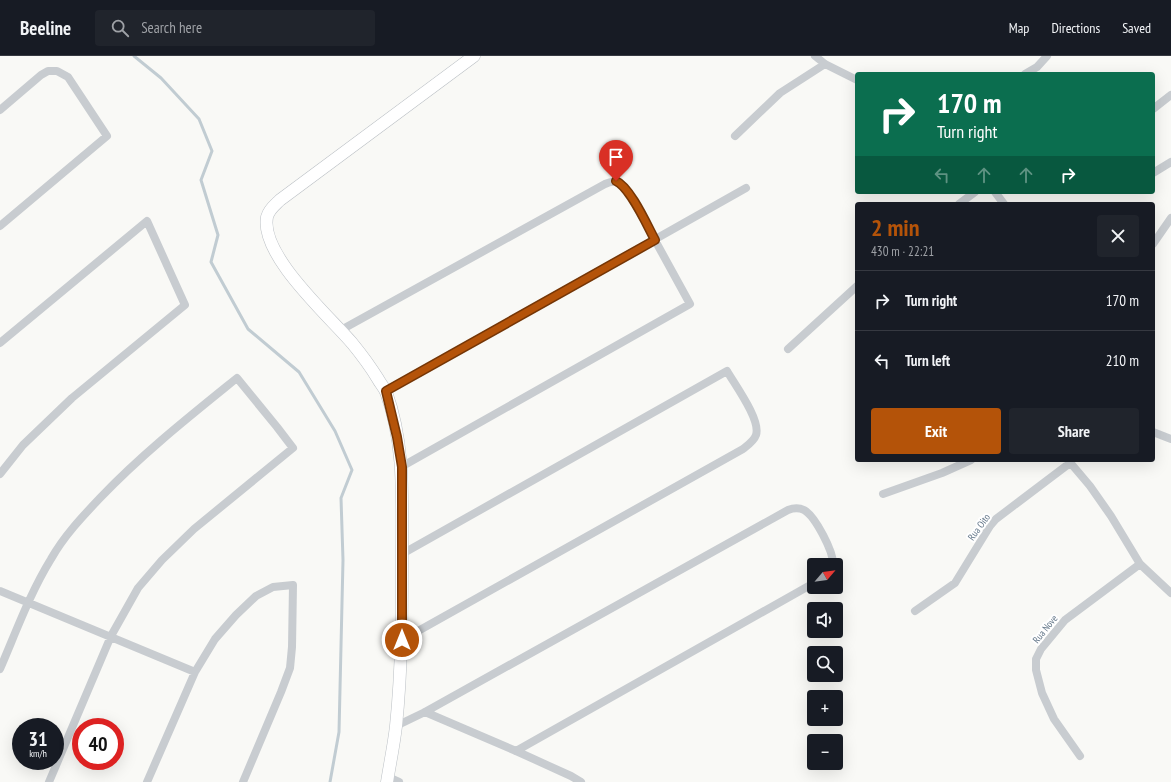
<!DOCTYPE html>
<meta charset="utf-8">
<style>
:root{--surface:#171b24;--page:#20242c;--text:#f1f3f6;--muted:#9ea1a6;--line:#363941;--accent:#b45309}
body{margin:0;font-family:"PT Sans Narrow",sans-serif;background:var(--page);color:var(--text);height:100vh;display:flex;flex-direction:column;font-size:15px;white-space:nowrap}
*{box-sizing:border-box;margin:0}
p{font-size:13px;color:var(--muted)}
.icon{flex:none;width:22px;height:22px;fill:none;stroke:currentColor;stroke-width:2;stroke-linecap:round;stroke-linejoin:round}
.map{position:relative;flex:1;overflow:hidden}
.drawer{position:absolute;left:855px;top:146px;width:300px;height:260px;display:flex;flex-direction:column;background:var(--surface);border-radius:4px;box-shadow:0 4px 16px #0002}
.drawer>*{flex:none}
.top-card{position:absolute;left:855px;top:16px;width:300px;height:122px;border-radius:4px;box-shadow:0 4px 16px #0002;background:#0b6e4f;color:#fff;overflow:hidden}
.needle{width:26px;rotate:61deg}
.fabs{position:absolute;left:807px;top:502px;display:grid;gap:8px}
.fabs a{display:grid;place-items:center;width:36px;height:36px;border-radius:4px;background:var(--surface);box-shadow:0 4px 16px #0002;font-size:20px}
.speed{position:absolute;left:12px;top:662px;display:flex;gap:8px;font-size:20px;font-weight:700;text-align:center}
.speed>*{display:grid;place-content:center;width:52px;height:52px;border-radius:50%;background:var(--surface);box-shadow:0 4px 16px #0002;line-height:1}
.speed small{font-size:10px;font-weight:400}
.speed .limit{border:6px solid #d22;background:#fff;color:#111}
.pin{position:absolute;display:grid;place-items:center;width:34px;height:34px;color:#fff;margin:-41px -17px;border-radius:50% 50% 50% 0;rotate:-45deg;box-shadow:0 0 4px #0007}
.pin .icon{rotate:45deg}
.me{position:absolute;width:44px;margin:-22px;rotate:0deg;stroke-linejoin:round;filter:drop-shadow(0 0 3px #0008)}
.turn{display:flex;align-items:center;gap:14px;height:84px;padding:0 16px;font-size:18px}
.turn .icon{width:52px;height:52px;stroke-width:2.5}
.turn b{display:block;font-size:28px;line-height:34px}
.lanes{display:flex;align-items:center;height:38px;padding:0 16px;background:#0003;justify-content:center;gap:20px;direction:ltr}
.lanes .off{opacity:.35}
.round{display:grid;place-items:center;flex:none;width:42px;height:42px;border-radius:4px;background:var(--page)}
.summary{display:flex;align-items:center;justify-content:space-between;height:68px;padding:0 16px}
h1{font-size:24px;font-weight:700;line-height:30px;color:var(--accent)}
.cta{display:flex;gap:8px;margin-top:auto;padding:8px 16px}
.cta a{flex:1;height:46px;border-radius:4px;background:var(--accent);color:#fff;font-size:16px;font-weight:700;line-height:46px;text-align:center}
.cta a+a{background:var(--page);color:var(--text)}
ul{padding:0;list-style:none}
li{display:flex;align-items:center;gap:12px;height:60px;padding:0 16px;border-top:1px solid var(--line)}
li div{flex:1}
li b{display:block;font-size:15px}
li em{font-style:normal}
header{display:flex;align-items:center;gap:24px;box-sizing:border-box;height:56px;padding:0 20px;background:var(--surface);border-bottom:1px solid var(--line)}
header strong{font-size:19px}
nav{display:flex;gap:22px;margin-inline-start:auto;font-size:14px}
.search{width:280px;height:36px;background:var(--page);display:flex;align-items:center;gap:10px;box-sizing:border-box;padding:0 14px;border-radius:4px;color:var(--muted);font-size:15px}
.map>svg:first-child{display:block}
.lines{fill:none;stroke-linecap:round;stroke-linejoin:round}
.stream{stroke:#c1ccd2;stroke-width:3}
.secondary-casing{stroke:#babfc4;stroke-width:13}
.street{stroke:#c8ccd0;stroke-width:8}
.secondary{stroke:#fff;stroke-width:12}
.route-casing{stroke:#753606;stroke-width:10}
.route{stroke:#b45309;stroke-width:7}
.labels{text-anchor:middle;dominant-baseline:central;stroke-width:4;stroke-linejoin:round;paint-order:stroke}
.street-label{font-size:10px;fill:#65788a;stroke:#fff}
</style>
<header>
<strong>Beeline</strong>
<div class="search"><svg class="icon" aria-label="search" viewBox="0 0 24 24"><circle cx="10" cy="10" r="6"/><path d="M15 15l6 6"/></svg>Search here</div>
<nav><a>Map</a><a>Directions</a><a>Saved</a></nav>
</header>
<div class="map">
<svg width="1171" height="726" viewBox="0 0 1171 726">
<rect width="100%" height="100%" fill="#f9f9f6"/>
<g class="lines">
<path class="stream" d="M134,0l27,22 38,41 13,32 -11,29 17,55 -7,27 37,67 51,43 36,59 17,39 -11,28 2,62 -4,172 -9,50"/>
<g class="secondary-casing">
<path id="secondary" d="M387,726c3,-19 7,-38 9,-56 6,-58 6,-116 6,-174 0,-53 3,-109 -16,-160 -2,-5 -6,-9 -8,-13 -8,-13 -17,-25 -26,-36 -24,-28 -92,-88 -85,-126 2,-8 8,-12 13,-17l194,-144"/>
</g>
<path class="street" d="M815,0l10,8 32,16
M1025,18l12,-7 10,-11
M1153,53l18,-14
M0,54l41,-35 7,-4h9l11,6 39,59 -107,90
M735,80l45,-43 45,-29
M1153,117l18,-11
M995,136l9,12
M959,148l16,-12
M1153,188l18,-26
M341,274l264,-146c11,-5 15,-1 23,7l62,113 -289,163
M0,287l147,-122 38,84 -113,93 -49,47 -23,29
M788,293l69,-63
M386,335l360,-203
M1153,376l18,7
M1068,404l22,26 21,30 29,48 31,29
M883,438l59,-21 29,-13
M0,535l195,81
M915,555l40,-28 35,-57 6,-7 74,-56
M402,584l341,-191c5,-4 11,-8 13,-14 5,-15 -21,-50 -29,-64l-325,183
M0,613c16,-37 30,-76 51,-110 13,-23 31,-42 49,-61 42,-44 90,-82 137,-120l40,49 16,21 -99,81 -32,31 -24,28 -27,48 -62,146
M425,656l91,39 55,25 10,6
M396,670l29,-14 363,-202c5,-2 10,-3 16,0 11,6 30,42 29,55
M516,695l298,-168
M1080,700l-26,-37 -12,-26 -6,-23v-11l5,-10 24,-29 75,-56
M388,721l11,5
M147,726l48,-110 20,-33 21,-24 20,-19 17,-9 20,-2 -1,62 -2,21 -9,24 -38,90"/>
<use href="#secondary" class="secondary"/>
</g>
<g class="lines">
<g class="route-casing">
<path id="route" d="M402,584v-173l-5,-30 -11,-46 269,-151c-8,-15 -25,-53 -39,-59"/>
</g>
<use href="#route" class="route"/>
</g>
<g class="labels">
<g class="street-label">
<text transform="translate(979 471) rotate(-54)">Rua Oito</text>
<text transform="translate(1045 573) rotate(-51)">Rua Nove</text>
</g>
</g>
</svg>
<div class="fabs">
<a><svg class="needle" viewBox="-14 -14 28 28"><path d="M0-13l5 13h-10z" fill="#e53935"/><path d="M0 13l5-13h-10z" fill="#9ea1a6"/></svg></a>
<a><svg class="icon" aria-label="sound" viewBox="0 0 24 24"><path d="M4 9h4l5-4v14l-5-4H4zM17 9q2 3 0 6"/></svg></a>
<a><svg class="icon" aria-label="search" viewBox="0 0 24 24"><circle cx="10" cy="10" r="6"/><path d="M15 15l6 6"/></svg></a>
<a>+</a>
<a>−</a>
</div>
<div class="speed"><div>31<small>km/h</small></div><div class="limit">40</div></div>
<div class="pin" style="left:616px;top:125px;background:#d93025"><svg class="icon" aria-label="arrive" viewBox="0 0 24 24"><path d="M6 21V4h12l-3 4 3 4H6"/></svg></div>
<svg class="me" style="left:402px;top:584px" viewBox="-20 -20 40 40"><circle r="17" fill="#b45309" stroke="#fff" stroke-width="3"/><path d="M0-11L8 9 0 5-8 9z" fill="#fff"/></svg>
<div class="top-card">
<div class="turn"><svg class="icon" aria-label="right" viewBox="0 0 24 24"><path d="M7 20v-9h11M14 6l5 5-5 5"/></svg><div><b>170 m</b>Turn right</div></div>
<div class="lanes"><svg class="icon off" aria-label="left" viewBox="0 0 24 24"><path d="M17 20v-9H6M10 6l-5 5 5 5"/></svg><svg class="icon off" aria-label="ahead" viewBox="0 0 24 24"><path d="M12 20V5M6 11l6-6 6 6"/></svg><svg class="icon off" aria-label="ahead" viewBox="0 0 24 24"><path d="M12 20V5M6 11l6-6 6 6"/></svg><svg class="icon" aria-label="right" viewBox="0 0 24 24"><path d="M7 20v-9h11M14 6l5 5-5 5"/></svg></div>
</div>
<section class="drawer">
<div class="summary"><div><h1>2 min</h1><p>430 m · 22:21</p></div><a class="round"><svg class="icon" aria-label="close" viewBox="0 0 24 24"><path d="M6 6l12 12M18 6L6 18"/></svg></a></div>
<ul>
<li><svg class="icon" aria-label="right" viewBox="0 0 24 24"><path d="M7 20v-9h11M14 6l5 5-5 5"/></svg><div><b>Turn right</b></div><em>170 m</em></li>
<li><svg class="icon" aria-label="left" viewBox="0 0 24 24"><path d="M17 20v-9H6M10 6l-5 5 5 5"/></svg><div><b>Turn left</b></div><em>210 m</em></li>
</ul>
<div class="cta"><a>Exit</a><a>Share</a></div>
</section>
</div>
